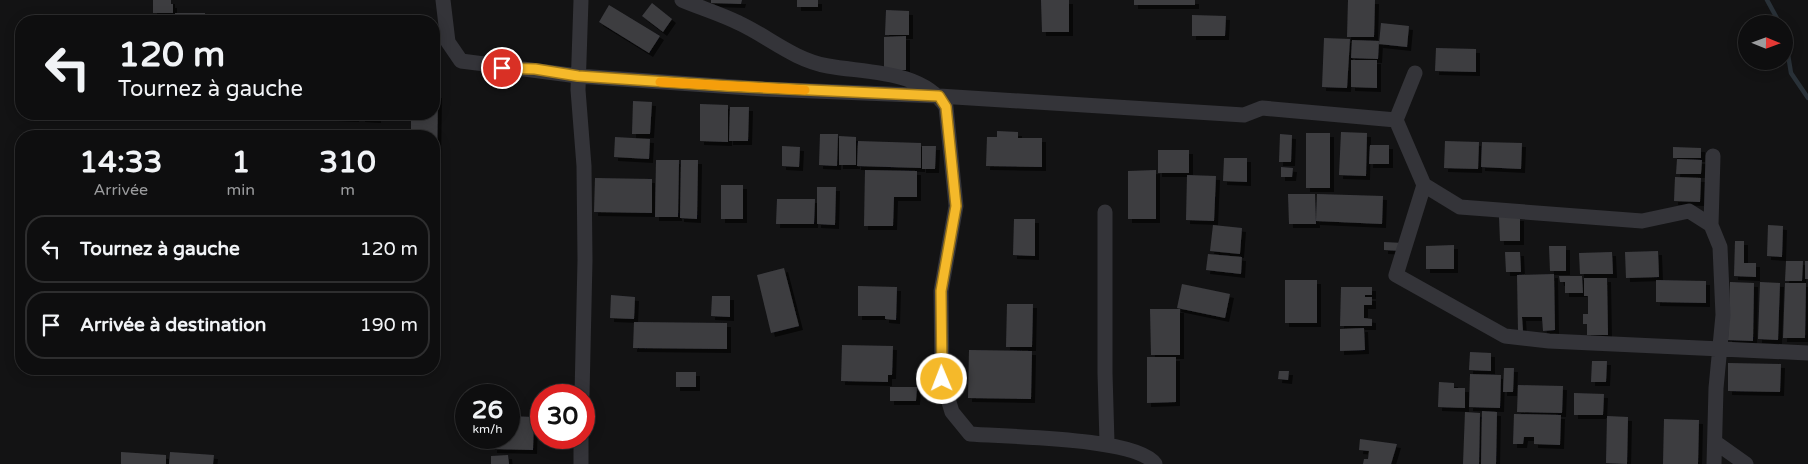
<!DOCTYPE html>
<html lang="fr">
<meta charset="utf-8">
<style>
:root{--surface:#0e0e0f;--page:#1c1c1d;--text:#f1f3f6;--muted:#9b9c9e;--line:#2e2e2f}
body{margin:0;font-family:"Varela Round",sans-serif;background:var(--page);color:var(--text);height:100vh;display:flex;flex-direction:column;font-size:19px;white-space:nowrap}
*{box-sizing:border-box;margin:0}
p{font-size:16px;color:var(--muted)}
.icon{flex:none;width:28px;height:28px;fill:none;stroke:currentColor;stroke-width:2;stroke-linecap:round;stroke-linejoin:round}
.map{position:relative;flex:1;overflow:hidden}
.panel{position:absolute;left:15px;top:130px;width:425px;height:245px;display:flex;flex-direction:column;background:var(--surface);border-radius:20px;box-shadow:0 2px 12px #0003,0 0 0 1px var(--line)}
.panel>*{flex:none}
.top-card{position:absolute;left:15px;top:15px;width:425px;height:105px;border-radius:20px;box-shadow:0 2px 12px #0003,0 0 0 1px var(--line);background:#0e0e0f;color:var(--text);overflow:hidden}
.needle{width:32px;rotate:91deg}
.tools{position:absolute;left:1738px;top:15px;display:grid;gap:10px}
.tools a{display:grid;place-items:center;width:55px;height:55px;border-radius:50%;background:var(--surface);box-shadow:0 2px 12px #0003,0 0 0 1px var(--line);font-size:25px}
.speed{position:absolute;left:455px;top:384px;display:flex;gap:10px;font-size:25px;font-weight:700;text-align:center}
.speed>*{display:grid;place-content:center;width:65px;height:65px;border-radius:50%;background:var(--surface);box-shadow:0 2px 12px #0003,0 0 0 1px var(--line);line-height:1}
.speed small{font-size:12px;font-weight:400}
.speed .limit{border:8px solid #d22;background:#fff;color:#111}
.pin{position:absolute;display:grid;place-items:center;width:42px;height:42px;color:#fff;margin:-21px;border:2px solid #fff;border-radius:50%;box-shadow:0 1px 5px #0007}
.me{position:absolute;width:55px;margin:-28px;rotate:359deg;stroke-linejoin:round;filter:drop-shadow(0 0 4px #0008)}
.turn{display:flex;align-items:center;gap:18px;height:105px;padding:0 20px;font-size:22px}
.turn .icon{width:65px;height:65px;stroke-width:2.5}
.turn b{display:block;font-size:35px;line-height:42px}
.eta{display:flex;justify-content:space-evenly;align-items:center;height:85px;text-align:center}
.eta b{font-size:30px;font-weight:700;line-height:35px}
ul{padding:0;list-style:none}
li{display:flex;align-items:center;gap:15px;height:68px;margin:0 10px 8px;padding:0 10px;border:2px solid var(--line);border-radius:20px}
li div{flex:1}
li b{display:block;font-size:19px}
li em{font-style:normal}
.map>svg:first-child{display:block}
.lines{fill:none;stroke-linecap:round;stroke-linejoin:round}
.stream{stroke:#293138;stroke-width:4.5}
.building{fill:#3d3d41;filter:url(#shadow)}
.street{stroke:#343439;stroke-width:15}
.route-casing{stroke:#9f781b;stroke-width:12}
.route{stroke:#f5b92a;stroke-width:9}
.slow{stroke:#f59e0b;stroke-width:9}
</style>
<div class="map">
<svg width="1808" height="464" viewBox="0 0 1808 464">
<defs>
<filter id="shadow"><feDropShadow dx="4" dy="4" stdDeviation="0" flood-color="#0009"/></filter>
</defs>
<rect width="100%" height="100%" fill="#131314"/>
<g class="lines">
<path class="stream" d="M1767,0l13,24
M1784,30l7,43 17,25"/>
</g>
<path class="building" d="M153,0h18v4h2v9h-20z
M711,0h31l-1,4 -30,-1z
M797,0h21v7h-21z
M1041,0h28v32h-27z
M1134,0h61v5h-61z
M1348,0h27l-1,37h-27z
M652,3l20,16 -9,13 -21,-16z
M609,5l51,31 -11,17 -50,-31z
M886,10l23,1v24h-24z
M175,13h30v8h-30z
M1192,15l34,1 -1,20h-33z
M324,19l14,1v1h-14z
M1381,23l28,3 -2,21 -28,-3z
M906,36v34h-22v-33z
M1324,38l26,1 -3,49 -25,-1z
M1352,40l27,1 -1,18 -27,-1z
M1436,48l40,1v23l-41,-1z
M1351,60h26v28l-26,-1z
M434,94h4l-1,68h-3v-26h-23v-22h23z
M633,101l19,1 -2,32h-18z
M700,104l28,1v37l-28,-1z
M730,107h19l-1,34h-19z
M330,114h25v4l-25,-1z
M361,114h16v5l-16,-1z
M997,131l21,1v6h24v29l-56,-1 1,-29h10z
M169,132h26v4h-26z
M1341,132l26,1 -1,43 -27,-1z
M1306,133h24v55h-24z
M820,134h18l-1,32 -18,-1z
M1280,134l12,1 -1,27h-12z
M839,136l17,1v28h-17z
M615,137l35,2 -1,20 -35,-2z
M858,141l63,2v25l-64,-2z
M1445,141l34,1 -1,27 -34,-1z
M1482,142l40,1 -1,26 -40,-2z
M1370,145h19v19h-20z
M782,146l18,1 -1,20 -17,-1z
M922,146h14l-1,23h-13z
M1673,147l28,1v10h-28z
M1158,150h31v23h-31z
M1224,158h23v24l-24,-1z
M1677,159l25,1 -1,14h-25z
M656,160h23l-1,57h-23z
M681,160h17l-1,59 -17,-1z
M1281,167l12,1 -1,9h-11z
M865,170l52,1v26h-23l-1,29h-29z
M1156,170v49h-28v-48z
M1187,175l29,1 -2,45 -28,-1z
M1675,177l26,1 -1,24 -26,-1z
M595,178l57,1v34l-58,-1z
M721,185h22v34h-22z
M817,187h19l-1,38 -18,-1z
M1288,194h27l1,30h-27z
M1317,194l66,2 -1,28 -66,-3z
M777,199h38l-1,25h-38z
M1499,217h21v24h-20z
M1014,219h21v37l-22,-1z
M1213,225l29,3 -2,26 -30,-3z
M1768,225l15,1 -1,31 -15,-1z
M1735,241h9v22h12v14l-22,-1z
M1384,242l19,1v8l-19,-1z
M1454,245v24h-28v-23z
M1549,246h17v25h-16z
M1658,251l1,26 -33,1 -1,-26z
M1505,252h15l1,20h-15z
M1612,252l1,22h-33l-1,-21z
M1208,254l34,3 -1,17 -35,-4z
M1786,261h17l-1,20h-17z
M1805,261h3v18h-3z
M784,268l15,58 -28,7 -14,-58z
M1554,274l1,56 -12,1 -1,-14h-20l1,14h-5l-1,-56z
M1559,276h23l1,17h-18v-11h-5z
M1584,278h23l1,57h-21v-11h-4v-10h5v-18h-4z
M1285,280h32v43h-32z
M1656,280l50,1v22l-50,-1z
M1730,282l24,1 -1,58 -25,-1z
M1760,282l20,1 -2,57 -20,-1z
M1785,283h21l-1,55h-22z
M1182,284l48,10 -5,24 -48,-10z
M858,286l39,1 -1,33 -11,-1v-3h-27z
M1341,287h31v8h-7v2h7v8h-8v13l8,1v7h-32z
M611,295l24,2 -1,22 -24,-1z
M712,296h18v21l-19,-1z
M1007,304h26l-1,43h-26z
M1150,309h30v46h-29z
M634,322l93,1v26l-94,-1z
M1364,328l1,22 -25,1v-22z
M842,345l51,1 -1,29h-4v7l-47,-1z
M969,350l63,1 -1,48 -63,-1z
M1470,352l21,1v18l-22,-1z
M1147,357h29v45l-29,1z
M1592,361h15l-1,21h-15z
M1728,363l53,1 -1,28 -52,-1z
M1504,368h10l-1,24h-10z
M1279,371h10l-1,9 -10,-1z
M676,372h20v15h-20z
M1470,374l31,1 -1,33 -31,-1z
M1439,382l15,1v5h11v20l-27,-1z
M1518,385l45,1 -1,27 -45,-1z
M890,387h27l-1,14h-26z
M1574,393l30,1 -1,21h-29z
M1482,411l15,1 -1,52h-15z
M1465,412l15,1 -1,51h-16z
M1514,414l47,1 -1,30 -26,-1v-7h-10l-1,7h-10z
M509,416l25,1 -1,33 -40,-1v-11h16z
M1607,416l21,1 -1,47 -21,-1z
M1664,419l35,1 -1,44h-35z
M1360,439l37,5 -6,20h-28l1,-5h4l1,-8 -10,-1z
M121,452l45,3v9h-45z
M170,452l44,3 -1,9h-44z
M508,455l1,9h-18v-8z"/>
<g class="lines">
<path class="street" d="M443,0l5,42 13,19 117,15 186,13 175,7 305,19 18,-7 134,12
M581,0l-3,90 6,76 1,94 -3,135
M682,0c19,8 39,14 57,23 30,14 55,37 89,43 38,7 94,4 118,41l10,99 -15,85 1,88 10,33 18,22c35,3 167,3 185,30
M1415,73l-19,47 28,65 -28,90 109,61 44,5 259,12
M1424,185l36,22 182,14 47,-10 22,14 9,22 3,68 -7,73 -2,76
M1105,212v161l2,70
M1711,225l2,-69
M1715,442l31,22
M581,464v-26"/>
</g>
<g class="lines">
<g class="route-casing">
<path id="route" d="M502,68l33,1 43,7 149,10 212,10 7,11 10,99 -15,85 1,88"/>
</g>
<use href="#route" class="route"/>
<path class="slow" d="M660,82l145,8"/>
</g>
</svg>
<div class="tools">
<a><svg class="needle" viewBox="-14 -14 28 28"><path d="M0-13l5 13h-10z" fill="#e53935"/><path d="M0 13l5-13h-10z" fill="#9b9c9e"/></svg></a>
</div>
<div class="speed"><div>26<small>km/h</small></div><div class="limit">30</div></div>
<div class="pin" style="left:502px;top:68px;background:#d93025"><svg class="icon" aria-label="arrive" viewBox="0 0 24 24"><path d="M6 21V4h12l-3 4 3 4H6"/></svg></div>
<svg class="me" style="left:942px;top:379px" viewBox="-20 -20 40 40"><circle r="17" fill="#f5b92a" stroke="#fff" stroke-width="3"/><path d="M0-11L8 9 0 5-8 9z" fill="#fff"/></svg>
<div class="top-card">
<div class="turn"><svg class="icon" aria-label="left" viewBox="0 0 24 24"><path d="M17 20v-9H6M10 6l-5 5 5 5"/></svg><div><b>120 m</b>Tournez à gauche</div></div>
</div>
<section class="panel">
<div class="eta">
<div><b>14:33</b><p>Arrivée</p></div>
<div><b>1</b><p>min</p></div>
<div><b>310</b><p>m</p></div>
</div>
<ul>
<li><svg class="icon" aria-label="left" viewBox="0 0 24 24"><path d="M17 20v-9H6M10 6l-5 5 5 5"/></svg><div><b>Tournez à gauche</b></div><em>120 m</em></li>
<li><svg class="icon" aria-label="arrive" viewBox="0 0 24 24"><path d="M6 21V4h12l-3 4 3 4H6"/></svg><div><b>Arrivée à destination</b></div><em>190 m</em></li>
</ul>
</section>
</div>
